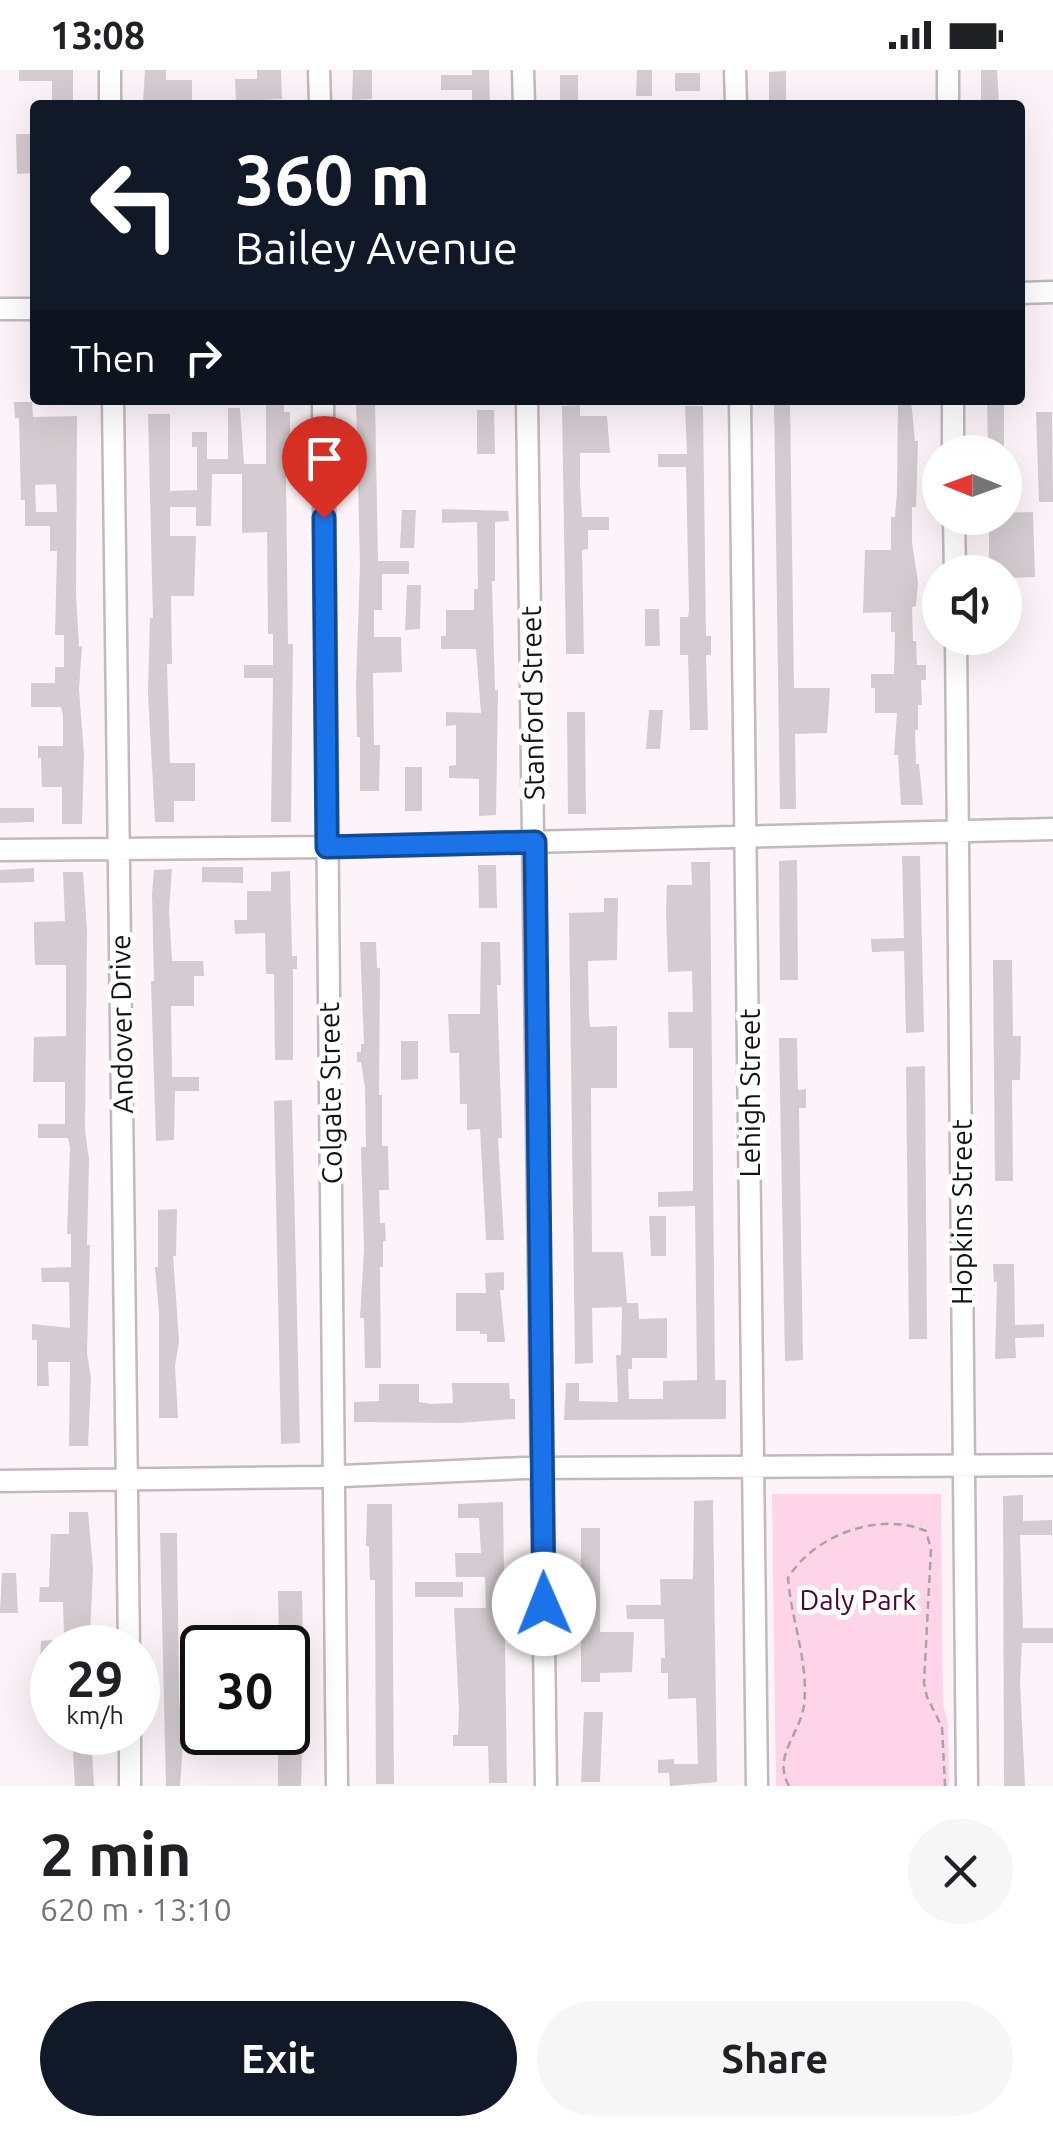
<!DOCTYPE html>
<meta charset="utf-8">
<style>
:root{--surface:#fff;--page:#f6f6f6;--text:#202124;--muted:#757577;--accent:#111827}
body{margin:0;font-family:Ubuntu,sans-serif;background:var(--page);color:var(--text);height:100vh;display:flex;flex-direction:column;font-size:38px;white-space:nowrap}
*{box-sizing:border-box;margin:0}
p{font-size:32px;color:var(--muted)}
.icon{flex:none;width:55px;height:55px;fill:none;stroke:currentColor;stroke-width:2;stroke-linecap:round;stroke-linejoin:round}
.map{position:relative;height:1716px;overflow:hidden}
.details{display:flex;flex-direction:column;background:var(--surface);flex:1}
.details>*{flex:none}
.guide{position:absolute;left:30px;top:30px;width:995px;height:305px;border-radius:10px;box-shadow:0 10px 40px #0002;background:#111827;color:#fff;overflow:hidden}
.needle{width:65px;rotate:271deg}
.tools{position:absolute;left:922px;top:365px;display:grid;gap:20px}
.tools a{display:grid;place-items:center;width:100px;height:100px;border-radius:50%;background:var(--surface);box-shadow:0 10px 40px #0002;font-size:50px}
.speed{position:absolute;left:30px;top:1555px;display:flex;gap:20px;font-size:50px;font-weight:700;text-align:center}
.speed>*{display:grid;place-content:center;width:130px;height:130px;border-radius:50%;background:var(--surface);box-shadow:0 10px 40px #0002;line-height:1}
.speed small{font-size:25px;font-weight:400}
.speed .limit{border:5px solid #111;border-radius:15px;background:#fff;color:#111}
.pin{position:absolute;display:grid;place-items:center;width:85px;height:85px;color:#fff;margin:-102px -42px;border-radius:50% 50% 50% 0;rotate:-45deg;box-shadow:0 0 10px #0007}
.pin .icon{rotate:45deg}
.me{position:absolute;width:110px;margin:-55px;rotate:359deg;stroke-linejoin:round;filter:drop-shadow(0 0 8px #0008)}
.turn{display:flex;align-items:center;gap:35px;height:210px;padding:0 40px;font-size:45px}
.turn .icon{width:130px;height:130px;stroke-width:2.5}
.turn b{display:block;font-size:70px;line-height:85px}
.then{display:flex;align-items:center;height:95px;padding:0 40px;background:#0003;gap:20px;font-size:38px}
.round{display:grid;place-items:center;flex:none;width:105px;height:105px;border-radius:52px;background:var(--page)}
.summary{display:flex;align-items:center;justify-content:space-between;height:170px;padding:0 40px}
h1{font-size:60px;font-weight:600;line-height:75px}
.primary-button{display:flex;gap:20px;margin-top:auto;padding:20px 40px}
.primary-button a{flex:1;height:115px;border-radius:60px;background:var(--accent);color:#fff;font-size:40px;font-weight:600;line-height:115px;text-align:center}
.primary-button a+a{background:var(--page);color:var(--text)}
.status{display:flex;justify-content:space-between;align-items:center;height:70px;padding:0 50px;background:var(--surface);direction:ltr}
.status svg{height:28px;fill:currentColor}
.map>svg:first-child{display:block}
.green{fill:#fed4e9}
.building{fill:#d4ccd0;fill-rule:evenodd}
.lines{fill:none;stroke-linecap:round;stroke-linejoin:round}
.minor-casing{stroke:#c1b9bd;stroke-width:25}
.path{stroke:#a9a3a6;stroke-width:2.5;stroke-dasharray:8 5;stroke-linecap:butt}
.minor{stroke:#fff;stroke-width:20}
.route-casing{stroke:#114b97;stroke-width:25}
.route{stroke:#1a73e8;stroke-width:18}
.labels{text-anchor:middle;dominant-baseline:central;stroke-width:10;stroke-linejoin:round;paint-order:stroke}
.street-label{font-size:28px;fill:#141112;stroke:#fff}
.park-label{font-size:28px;fill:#4f0235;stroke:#fff}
</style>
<div class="status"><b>13:08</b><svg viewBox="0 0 49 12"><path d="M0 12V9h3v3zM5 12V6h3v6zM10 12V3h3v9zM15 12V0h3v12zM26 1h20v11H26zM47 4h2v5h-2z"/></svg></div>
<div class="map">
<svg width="1053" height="1716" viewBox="0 0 1053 1716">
<rect width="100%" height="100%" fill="#fcf4f8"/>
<path class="green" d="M772,1424h169l2,210 5,20 1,62h-173z"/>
<path class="building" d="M19,0h54v30l-21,1v-20h-33z
M145,0h21v10h26v25h-16v-3h-33z
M257,0h24l1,29 -46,2 -1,-22h22z
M353,0h19v29l-20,1z
M472,0h17l1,35h-18v-15h-31v-15h31z
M637,0h15v26h-16z
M981,0h16l2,35h-18z
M786,1v34h-17v-33z
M675,3h25v18h-25z
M560,5h18v30h-18z
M16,64h16l-1,39 -14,1z
M266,330h18v12h6v43h-4v26l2,163h5l-2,178h-20l2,-144h-29v-13h29v-31h-5l-1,-102 -25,1v-59h-30l-1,52h-15v-19h-26v29h26l-2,60h-23l1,68h-5l3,99h25v38h-21v21h-19l-7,-129 2,-75h3l-5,-204h22v77l27,-1v-43h-5v-15h15v27h21v-51h12l4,56h22z
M356,330h19l3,161h31v13h-27v36h-8v27h27l1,35 -29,1 1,72h6l-1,46h-19v-54h-3l-1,-51 4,-121z
M898,330h13l4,41h3l-2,66h-4v35l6,40 -2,24 -4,1 1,34h3l1,24h9v15h-5l1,25h-4v25h-3l1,34h3l4,41h-22l-3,-50h-4l3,-42h-22v-25h-4v-14h23l1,-42h-4v-20l-28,1 2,-63h26v-33h4l2,-25z
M987,330h17v52h-16z
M14,332h18l1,15 44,-1 -1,177 3,54 3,-1 -3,43 5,66 -2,69h-20v-37h-20l-1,-29h-3v-12h25v-31l-2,-8h-30v-24h24v-16h9v-32h-9l2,-84h-7v-25h-25v-26h-4l-2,-82h-4zM56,414l1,28h-21l-1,-27z
M774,332h16l4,286h36l-3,45 -32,1 1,75h-16z
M580,335v11h27l3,37h-30v31l2,33h27v13h-21v19l-6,1 2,104h-18l-4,-248z
M685,336h18l3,230h5v19h-5l2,75h-18l-2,-75h-8v-38h8l1,-7 -3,-143h-28v-13h29z
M477,340h17l1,44h-18z
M1036,342h16l1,90h-14z
M442,439l66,2 1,10 -14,1v59h-3l3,109h3l-2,125 -17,1v-37l-30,-1v-12l7,-1v-40l-10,1v-14l35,1 -5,-64h-35v-13h5v-26h28v-21h4l-1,-67 -35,1z
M402,440h14l-2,38h-14z
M1033,442l2,65 -30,1v-6h-16v-54h16v-5z
M407,515h14l-1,44 -15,1z
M645,539h14l1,37h-15z
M649,640h14l-3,39h-14z
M567,642h18l1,102h-18z
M405,697h17v44h-17z
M0,738h34v14l-34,1z
M902,786h18l4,176 -18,1 -2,-82 -32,1 -1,-13 33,-1z
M797,790l1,120h-18l-1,-119z
M691,792h19l5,518h11v39l-162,1 2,-37h13v18l39,1 -2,-47h5l1,-48 -30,1 1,55 -18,1 -6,-451 35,-1v-14h14l-1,62 -29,1 1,54 1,12 27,-1v62h-26l1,164h31l4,51h11l1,16 28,-1v40h-35v11h-4l1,30h34v-18l34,-1 -2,-174 -37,1v-15l35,-1v-143h-24l-1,-36h25l-1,-41 -24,1 -2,-61 1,-26h25z
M478,795h18l1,43h-18z
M202,797h41v16l-41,-1z
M34,798v14l-34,1v-13z
M172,799l-3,42 3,50h31l1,15h-10v30h-23l1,71h27v14h-24l-1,49 -18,1 -5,-160h3l-2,-87 2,-24z
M290,801l2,85h5v13h-4v91h-18l-1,-86h-8l-1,-41 -30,1 -1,-14h13v-29h24v-19z
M63,802h20l4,58 -2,201 4,28 -2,86h3l-3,108 4,26 -3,67h-19l1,-84h-22l1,24h-12v-46h-5v-16l38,4 -1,-46h-27l-1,-14 30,-1v-33h-4l3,-86 -2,-10h-30v-14h27v-42h-32l1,-45 32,-1v-71h-31l-1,-29v-14l31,-1z
M360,872h16l1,26h3l-1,127h3v51h6l1,44h-10l1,33h5l1,18h-3v26h-3l1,101h-16l-1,-50h-4l4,-69 -3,-102h5l-1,-59 -4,-26h-4v-10h4v-8h3z
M481,872h19l1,43h-4l5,153h-4l6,102h-18l-6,-111 -13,1v-26h-7l-1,-51h-9l-2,-39h32z
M993,890h19l1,76h8l-1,44h-8l1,101h-18z
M779,968h18l1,52 8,-1v19h-7l4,252 -18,1z
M401,971h17v38l-17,1z
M925,996l2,273h-18l-3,-272z
M292,1030l8,343 -19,1 -7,-343z
M177,1139l-1,47h-3l6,85 -4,25 3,52h-19v-105l-4,-46h3v-57z
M649,1146h17v40h-15z
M993,1194h21l1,61 29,-1v13l-29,1 1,20 -21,1 2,-77h-3z
M504,1202v18h-4l5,52h-18v-8h-7v-3h-24v-38h30l-1,-20z
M452,1313h57l1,16h5v20l-57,4 -104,-1v-20l25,-1v-17h40v18l12,2 22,-1z
M1023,1425v26l29,-1v15h-32l3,93h30v15h-31l-2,39 5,104h-21l-1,-290z
M713,1430l4,282 -47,4 -1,-13h-11v-13l16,-1v5h24l-2,-66 -28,1v-26h-7v-15h4l-1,-39h-37l-1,-14h35l-1,-26h33l1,-78z
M503,1432l4,281h-18l-1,-37h-35v-11h5l1,-25 -5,-102h32l-1,-31h-29l-1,-24h26l-2,-35h-21v-14z
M367,1434h25l2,280h-18l-1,-204h-5l-1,-34h-3z
M69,1442h19l5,56 -3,68h-26l-1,-34h-24l1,-15h9l2,-53h18z
M581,1458h19v104h34l-2,40 -32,1v9h-19z
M160,1463h17l2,165 4,47 -3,41h-14z
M2,1503h14l2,40h-18z
M415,1512h48v15h-48z
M278,1521h24l2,101 -3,94h-23v-54h10v-84h-9z
M52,1570v42h-13l2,-41z
M584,1642h19l-3,70h-19z
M91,1663l3,53h-19l-3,-52z"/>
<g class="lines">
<g class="minor-casing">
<path id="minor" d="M110,0v35
M319,0l1,35
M523,0l1,35
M735,0l1,35
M948,0v35
M1020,223l33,-1
M0,239h35
M113,330l16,1248
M323,330l14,1386
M527,330l19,1386
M740,330l17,1386
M953,330v52
M954,448l1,54
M956,568l11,1148
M0,780l327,-3 726,-18
M0,1411l320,-4 204,-9 529,-3
M130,1662v54"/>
</g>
<path class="path" d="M789,1716c-17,-30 11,-51 15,-81 5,-42 -13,-86 -16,-127 26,-43 91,-67 138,-47l5,18 -7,134 3,14 15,30 3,59"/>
<use href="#minor" class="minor"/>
</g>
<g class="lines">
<g class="route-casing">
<path id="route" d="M324,448l3,329 208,-5 9,762"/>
</g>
<use href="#route" class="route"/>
</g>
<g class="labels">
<g class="street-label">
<text transform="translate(532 633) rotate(-91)">Stanford Street</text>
<text transform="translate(121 954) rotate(-91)">Andover Drive</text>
<text transform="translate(330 1023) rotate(-91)">Colgate Street</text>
<text transform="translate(749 1023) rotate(-90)">Lehigh Street</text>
<text transform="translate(961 1142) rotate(-90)">Hopkins Street</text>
</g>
<g class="park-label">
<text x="858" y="1529">Daly Park</text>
</g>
</g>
</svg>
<div class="tools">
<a><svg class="needle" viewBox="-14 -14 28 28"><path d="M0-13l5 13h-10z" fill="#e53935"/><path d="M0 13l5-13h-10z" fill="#757577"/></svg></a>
<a><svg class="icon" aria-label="sound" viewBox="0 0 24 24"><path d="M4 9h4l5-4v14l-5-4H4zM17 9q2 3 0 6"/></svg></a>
</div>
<div class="speed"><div>29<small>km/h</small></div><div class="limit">30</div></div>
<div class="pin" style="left:324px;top:448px;background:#d93025"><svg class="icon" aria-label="arrive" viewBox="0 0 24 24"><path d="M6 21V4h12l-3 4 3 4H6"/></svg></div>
<svg class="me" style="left:544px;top:1534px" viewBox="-20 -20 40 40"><circle r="19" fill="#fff"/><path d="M0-13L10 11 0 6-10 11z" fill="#1a73e8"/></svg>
<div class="guide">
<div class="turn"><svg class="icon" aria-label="left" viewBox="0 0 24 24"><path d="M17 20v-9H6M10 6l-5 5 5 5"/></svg><div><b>360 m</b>Bailey Avenue</div></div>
<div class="then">Then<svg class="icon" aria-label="right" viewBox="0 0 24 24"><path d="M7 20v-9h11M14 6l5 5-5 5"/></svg></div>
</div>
</div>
<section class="details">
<div class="summary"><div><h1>2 min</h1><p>620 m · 13:10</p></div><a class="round"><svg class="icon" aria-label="close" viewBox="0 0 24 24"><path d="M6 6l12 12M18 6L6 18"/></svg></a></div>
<div class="primary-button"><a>Exit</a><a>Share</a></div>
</section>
